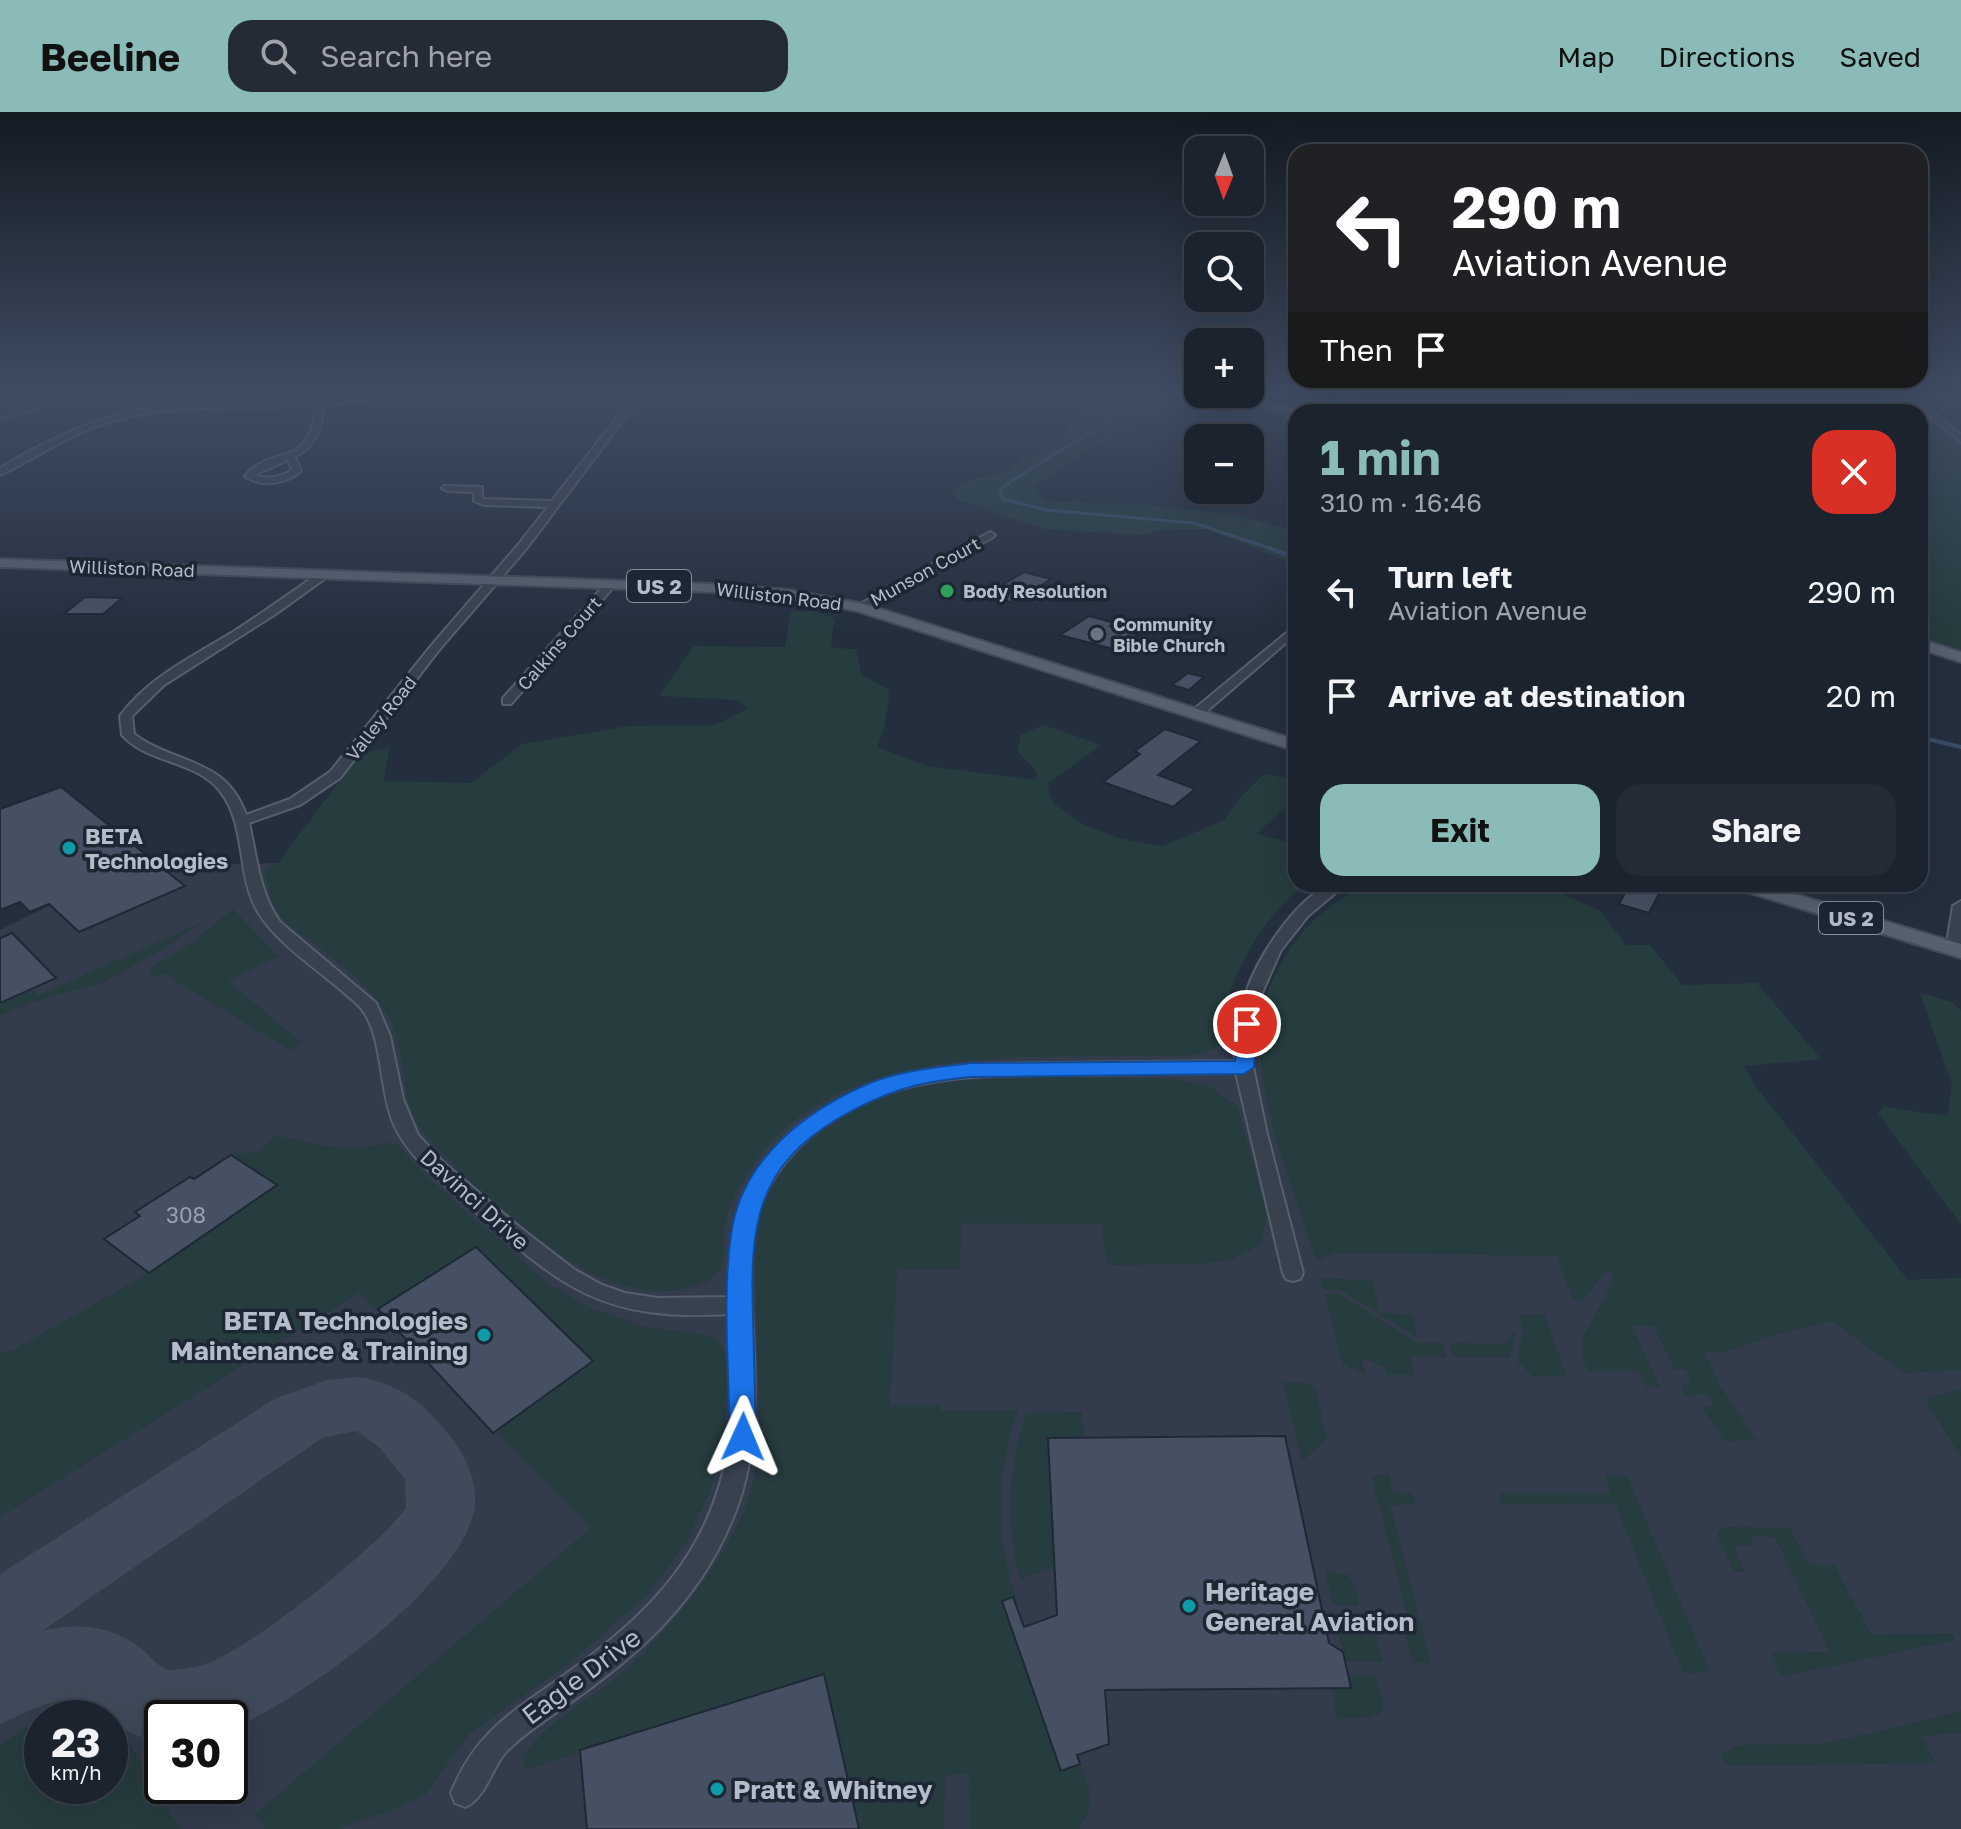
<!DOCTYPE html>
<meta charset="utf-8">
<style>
:root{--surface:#1b232e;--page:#242b36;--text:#f1f3f6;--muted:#a0a4aa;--line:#39404a;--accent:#8bbbb9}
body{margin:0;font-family:"Golos Text",sans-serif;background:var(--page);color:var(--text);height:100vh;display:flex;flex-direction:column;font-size:30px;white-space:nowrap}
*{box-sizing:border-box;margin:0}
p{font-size:26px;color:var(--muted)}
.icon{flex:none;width:44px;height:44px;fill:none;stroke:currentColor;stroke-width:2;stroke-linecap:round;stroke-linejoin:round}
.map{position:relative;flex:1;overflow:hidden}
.details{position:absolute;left:1288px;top:292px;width:640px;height:488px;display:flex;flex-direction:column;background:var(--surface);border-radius:24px;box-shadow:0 8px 32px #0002,0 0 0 2px var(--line)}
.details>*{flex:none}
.guide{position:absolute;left:1288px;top:32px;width:640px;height:244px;border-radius:24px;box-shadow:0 8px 32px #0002,0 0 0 2px var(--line);background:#202124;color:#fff;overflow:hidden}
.needle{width:52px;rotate:181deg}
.buttons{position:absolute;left:1184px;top:24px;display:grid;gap:16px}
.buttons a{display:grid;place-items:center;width:80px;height:80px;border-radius:16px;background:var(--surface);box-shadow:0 8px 32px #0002,0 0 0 2px var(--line);font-size:40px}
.speed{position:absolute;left:24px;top:1588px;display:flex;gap:16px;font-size:40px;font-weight:700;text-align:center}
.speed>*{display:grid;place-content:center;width:104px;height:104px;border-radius:50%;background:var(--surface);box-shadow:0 8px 32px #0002,0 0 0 2px var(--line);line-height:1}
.speed small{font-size:20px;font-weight:400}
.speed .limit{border:4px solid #111;border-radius:12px;background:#fff;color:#111}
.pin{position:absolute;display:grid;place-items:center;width:68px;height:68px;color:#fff;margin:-34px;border:4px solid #fff;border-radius:50%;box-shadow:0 2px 8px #0007}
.me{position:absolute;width:88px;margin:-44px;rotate:1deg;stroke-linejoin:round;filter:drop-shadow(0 0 6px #0008)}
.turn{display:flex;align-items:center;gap:28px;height:168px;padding:0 32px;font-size:36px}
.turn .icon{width:104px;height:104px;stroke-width:2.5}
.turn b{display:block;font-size:56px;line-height:68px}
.then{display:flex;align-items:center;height:76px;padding:0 32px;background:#0003;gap:16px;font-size:30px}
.round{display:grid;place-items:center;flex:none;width:84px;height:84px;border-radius:24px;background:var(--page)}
.summary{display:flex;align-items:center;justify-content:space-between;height:136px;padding:0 32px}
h1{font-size:48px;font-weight:700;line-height:60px;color:var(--accent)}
.button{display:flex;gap:16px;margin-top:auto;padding:16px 32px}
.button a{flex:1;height:92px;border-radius:24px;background:var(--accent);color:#111;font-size:32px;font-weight:700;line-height:92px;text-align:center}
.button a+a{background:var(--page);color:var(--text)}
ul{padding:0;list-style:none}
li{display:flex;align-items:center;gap:24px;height:104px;padding:0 32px}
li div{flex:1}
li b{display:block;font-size:30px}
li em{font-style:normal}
header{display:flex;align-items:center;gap:48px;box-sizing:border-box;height:112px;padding:0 40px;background:var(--accent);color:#111}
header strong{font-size:38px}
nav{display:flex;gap:44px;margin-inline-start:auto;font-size:28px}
.search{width:560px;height:72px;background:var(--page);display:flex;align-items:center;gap:20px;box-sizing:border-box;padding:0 28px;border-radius:24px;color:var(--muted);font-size:30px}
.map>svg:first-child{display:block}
.airport{fill:#323c4b;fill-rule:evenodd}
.green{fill:#263c3f}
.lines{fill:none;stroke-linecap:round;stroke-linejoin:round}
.stream-far1{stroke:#394c67;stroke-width:3}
.stream{stroke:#394c67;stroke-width:4}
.taxiway{fill:#3f4a5a;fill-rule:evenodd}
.building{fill:#455162;stroke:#1f2835;stroke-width:2}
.minor-casing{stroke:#565f6c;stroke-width:4}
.major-casing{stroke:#414a57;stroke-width:4}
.minor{fill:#38414e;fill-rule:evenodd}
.major{fill:#56606e;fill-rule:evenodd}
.route{fill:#1a73e8;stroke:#114b97;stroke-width:2}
.leisure-dot{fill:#2e9e5b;stroke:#1d2633;stroke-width:3}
.worship-dot{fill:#6b7280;stroke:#1d2633;stroke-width:3}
.culture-dot{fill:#0f9aa8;stroke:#1d2633;stroke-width:3}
.labels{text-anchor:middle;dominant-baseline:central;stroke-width:7;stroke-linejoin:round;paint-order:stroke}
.far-street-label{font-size:18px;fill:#b4bcc9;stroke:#1d2633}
.far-poi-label{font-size:18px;font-weight:bold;fill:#b4bcc9;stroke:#1d2633;text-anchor:start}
.shield{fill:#1d2633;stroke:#878f9c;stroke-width:2}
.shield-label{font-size:20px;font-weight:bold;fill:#b4bcc9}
.poi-label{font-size:22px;font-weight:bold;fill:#b4bcc9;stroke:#1d2633;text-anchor:start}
.street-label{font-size:22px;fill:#b4bcc9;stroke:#1d2633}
.near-number-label{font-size:22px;fill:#98a1af}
.near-poi-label{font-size:26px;font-weight:bold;fill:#b4bcc9;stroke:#1d2633;text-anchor:start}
.near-street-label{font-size:26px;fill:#b4bcc9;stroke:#1d2633}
</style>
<header>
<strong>Beeline</strong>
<div class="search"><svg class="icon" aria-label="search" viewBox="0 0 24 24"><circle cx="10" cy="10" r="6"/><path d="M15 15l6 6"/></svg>Search here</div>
<nav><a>Map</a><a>Directions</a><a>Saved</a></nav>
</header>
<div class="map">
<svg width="1961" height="1717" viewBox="0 0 1961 1717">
<rect width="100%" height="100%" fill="#242f3e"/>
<path class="airport" d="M278,751l604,185 338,-24 459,175 229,81 53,-2v551h-1961v-899l67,-33 65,-25 32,-6zM42,1606h68v68h-68zM162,1606h68v68h-68z"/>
<path class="green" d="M1099,278l77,1 20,5c-10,21 -30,13 -49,21 -36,15 -80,48 -114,70l13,14 94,3 97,11 59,16v34l-89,-36 -48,1 -16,5 -98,-6 -87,-29 -6,-10 19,-10 33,-8 25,-18 25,-7 14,-16 -1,-12z
M1371,278l177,4 34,13 1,5h-224l6,-15z
M1641,278h256l64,55v205l-25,-6 -16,-19v-213h-283l4,-6 -6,-9 7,-1 2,-4z
M815,499l20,8 -4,22 2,7 23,1 5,25 29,17 -6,38 -7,18 51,19 107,14 2,-8 -20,-21 4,-17 23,-9 57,20 -54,39 6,19 30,21 39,15 41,7 61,-26 15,-21 25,-25 32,6v18l-40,36 40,10v40h10c-45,34 -72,86 -86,140l11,5c-7,18 -20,21 -38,26 -146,6 -365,-25 -450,126 -7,11 -14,26 -17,39 -8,29 10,51 -28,65 -53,18 -111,-8 -152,-41 -35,-27 -106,-84 -128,-119 -16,-28 -13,-64 -23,-94 -14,-44 -75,-81 -110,-109l-12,-17 -9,-35 14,-7 82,-109 29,-6 -5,33 87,2 51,-39 106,-18 86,-1 34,-16 -10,-9 -79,-4 35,-50 91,1 6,-35z
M1372,772h168l59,26 27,35h24l32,40 75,-2 64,76 -77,7 13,22 151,192 53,-2v92l-58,3 -71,-52 -57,14 -53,18 -18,-2 17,36 36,53 -33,1 -22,-34 12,-2 -9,-12 -19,3 -4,-12 10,-1 -6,-13h-11l-21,-44h-22l28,61h-13l-8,-16h-51l-6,-14v-18l31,-57 -2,-10h-5l-23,28 -9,1 -18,-45 -221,-3 -18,9c-22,-71 -70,-180 -54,-255 4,-20 15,-38 25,-55 19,-31 50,-56 84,-68z
M233,797l45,47 -50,25 74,62 -12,7 -126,-76 -14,2 2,-9 39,-24z
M201,811l-36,25 -61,34 -72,20 -32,14v-13l31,-14 8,6z
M1920,881l32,9 9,9v213l-83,-111 6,-6 64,9 4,-32z
M1167,966l42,8 29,21 29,109 -7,29 -31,16 -29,3 -92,1 -7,-41 -140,-1 -1,46h-63l-7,136h51v6l77,-1c-22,63 -24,130 0,192h-16l59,168 19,-6c11,30 17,39 -2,65h-107l-2,-55 -24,1 -1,54h-85l-35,-155 -299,96 -2,-10c14,-34 71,-62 99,-87 48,-45 89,-94 118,-153 27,-56 18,-125 17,-185 0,-33 -6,-91 4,-121 10,-35 35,-64 65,-85 17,-11 33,-22 52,-30 82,-30 201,-20 289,-21z
M275,1023l42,10 39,4 31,-6 10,1 27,30 127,112 42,23 52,18 62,8 12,6 6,12 2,33 -3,56 -15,52 -23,49 -38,51 -77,68 -102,72 -43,60 -32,15 -56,20h-73l-10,-15 336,-286 -232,-235 -359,224v-164l13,-3 136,-77 127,-88 -45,-30 28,-4z
M1321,1166l51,3 8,32 31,1 7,24 -77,-48h-18z
M1325,1182h14l78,49h26l4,14 -37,-1 4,19h-27l-3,-8 -22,-9 3,17 -22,-11z
M1520,1202h24l22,61 -34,1 -15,-16 6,-27z
M1516,1219l-7,27 -55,-1 -4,-14 54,1z
M1283,1270l28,2 4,4 12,51 -25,22z
M1961,1277v68l-36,-58z
M1082,1300l2,26 -36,1 6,128 -34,12c-15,-57 -12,-110 6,-166z
M1371,1363h18l4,18h19l3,11 -25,1 41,158h-18l-12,-46 7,-1z
M1605,1363l22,1 83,196 -27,1 -68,-170 -113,1 -3,-11h112z
M1723,1415l67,1 19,37h25l37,69 80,-1 4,7 -174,37 -11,-24 60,-1 -55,-115 -25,-1 3,10 -19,-1 11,27h-10l-18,-38z
M1325,1458l23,5 8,14 3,16h-26z
M1351,1505l20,2 12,42h-38l-9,-39h16z
M1348,1563l28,1 7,27 -2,10 -11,5 -33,1 -5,-31h19z
M88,1598l21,8h-67v68h68v-68l11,11 59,100h-180v-84l43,-29z
M1961,1599v22l-40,3 14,27 -209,3 -4,-12 16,-9 86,-1z"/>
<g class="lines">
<path class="stream-far1" d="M1188,281v6l-18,7 -18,-1 1,-5 -20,1 -11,6 -15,15 -97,60 -10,8 3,9 43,11 148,13 81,27
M0,308l107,-30"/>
<path class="stream" d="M1269,436l27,10
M1920,625l41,10"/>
<path class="taxiway" d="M356,1265c39,4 67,25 91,55 17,21 33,51 27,79 -16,77 -174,189 -244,219v-12h-68v28l-4,-1 -48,-22v-5h-5c-6,-6 -12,-15 -19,-18 -23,-8 -65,15 -86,24v-150l276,-176 51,-18zM356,1319l23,16 26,32 1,29c-28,39 -158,143 -203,157 -11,3 -24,5 -36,5 -11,-5 -19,-17 -29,-24 -28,-21 -63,-24 -96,-15l280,-193z"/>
</g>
<path class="building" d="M1024,460l27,7 -37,24 -28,-8z
M85,485l37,1 -19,16h-39z
M1089,504l26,7 -5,3 28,9 -21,15 -57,-15z
M1188,561l16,4 -15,13 -17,-5z
M1165,617l36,12 -43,34 37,14 -22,18 -70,-25 37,-28 -5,-3z
M61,675l124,99 -106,46 -30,-28 -19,8 -10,-10 -20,8v-101z
M1630,772h34l-15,29 -30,-9z
M12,821l44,45 -56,25v-65z
M231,1043l46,30 -128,88 -45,-34 36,-23 -5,-4 55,-35 4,2z
M476,1135l117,114 -100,72 -115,-124z
M1285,1324l44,207 14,9 8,36 -246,2 4,54 -32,11 3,9 -19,7 -59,-170 11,-4 11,30 33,-12 -9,-177z
M824,1562l35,155h-272l-7,-79z"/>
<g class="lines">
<g class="minor-casing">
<path id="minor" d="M389,278h14l-31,9 -48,6c-2,24 -8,40 -29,52l6,14c-15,13 -39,17 -56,5 26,-32 65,-5 71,-70 -74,3 -151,-5 -222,21 -33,12 -62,34 -94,48v-7c52,-31 104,-55 164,-62 75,-9 151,2 225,-16zM288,348l4,10c-12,7 -24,10 -37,5z
M638,278h8l-120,159 -87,101 -99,128 -40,27 -51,18c8,34 10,70 31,99l96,81 14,33 13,63 15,36 26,28 74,63 57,44 27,15 23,8 32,5 74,-1c-8,-159 100,-214 240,-233l264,-3c1,-22 4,-47 11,-68 11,-35 48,-91 82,-108 5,-2 13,-1 18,-1l-38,32 -27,34 -19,43 -9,51v23l14,67 36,139 -3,6 -7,2 -7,-2 -3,-6 -47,-200c-58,1 -116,1 -175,2 -54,0 -108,-1 -161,14 -75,22 -141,76 -149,158 -2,21 0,42 1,62 3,63 8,132 -13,193 -34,97 -102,156 -185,212 -17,12 -35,24 -49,39 -14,17 -20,46 -40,54l-10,-4 -4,-10c26,-64 64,-82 116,-120 84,-59 147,-125 162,-231 6,-42 3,-86 3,-128 -132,8 -169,-26 -263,-108 -27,-24 -58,-46 -74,-79 -16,-34 -12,-89 -32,-116 -5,-8 -15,-14 -22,-21 -26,-22 -66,-49 -83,-78 -22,-37 -11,-87 -38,-121 -24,-31 -72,-27 -98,-56l-2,-19c28,-38 73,-60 113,-84 29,-19 58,-39 86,-59h8v4l-53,38 -110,70 -32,31 2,18c41,31 92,23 112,81l44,-16 40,-27 101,-126 87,-101 30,-38 -64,-2 -10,-4v-9l-27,-1 -5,-3 2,-2 38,1v11l3,1 67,2z
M895,278h8l-4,13 -4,2 -4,-2z
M1898,278h9l54,45v7z
M1955,278h6v3z
M990,420l5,3 -2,2 -129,72 -9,-2z
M607,470l9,2 -105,120h-8v-6z
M1296,513v9l-96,83h-8v-6z
M1961,789v49l-7,4 -8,-5 7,-43z"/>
</g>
<g class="major-casing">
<path id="major" d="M1192,278h6v3l-5,-1z
M1213,282h20l74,18 -11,2z
M0,447l713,25 76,6 76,14 431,136v11l-439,-140 -68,-13 -76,-6 -713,-25z
M1920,527l41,13v10l-41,-13z
M1731,772h31l199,60v14l-227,-70z"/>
</g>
<use href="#minor" class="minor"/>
<use href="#major" class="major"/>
</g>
<linearGradient id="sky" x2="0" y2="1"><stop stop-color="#141a22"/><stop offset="0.54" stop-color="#3f4d63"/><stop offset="1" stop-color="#3f4d63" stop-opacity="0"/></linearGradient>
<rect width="1961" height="519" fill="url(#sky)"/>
<path class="route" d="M1247,906l10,6 -3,43 -10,7 -273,3c-54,5 -85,14 -132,41 -83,49 -89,108 -86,197 1,41 2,81 3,122l-4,8 -9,3 -9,-3 -4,-8c-1,-65 -9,-152 3,-214 14,-66 72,-111 130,-137 32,-15 73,-19 108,-23l264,-2 3,-37z"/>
<circle class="leisure-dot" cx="947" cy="479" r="8"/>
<circle class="worship-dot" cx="1097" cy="522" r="8"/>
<g class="culture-dot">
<circle cx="69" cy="736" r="8"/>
<circle cx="484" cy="1223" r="8"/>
<circle cx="1189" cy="1494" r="8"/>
<circle cx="717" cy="1677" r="8"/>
</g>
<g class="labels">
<g class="far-street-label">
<text transform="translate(132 456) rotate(2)">Williston Road</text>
<text transform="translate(925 459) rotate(-29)">Munson Court</text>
<text transform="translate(779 484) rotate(7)">Williston Road</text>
<text transform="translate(559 531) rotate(-49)">Calkins Court</text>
<text transform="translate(381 606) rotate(-52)">Valley Road</text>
</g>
<g class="far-poi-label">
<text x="963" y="479">Body Resolution</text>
<text x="1113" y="512">Community<tspan x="1113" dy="21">Bible Church</tspan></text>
</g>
<g class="shield">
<rect x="627" y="458" width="64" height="32" rx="6"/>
<rect x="1819" y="790" width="64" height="32" rx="6"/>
</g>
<g class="shield-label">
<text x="659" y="474">US 2</text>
<text x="1851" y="806">US 2</text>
</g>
<g class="poi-label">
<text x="85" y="723">BETA<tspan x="85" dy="25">Technologies</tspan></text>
</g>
<g class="street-label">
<text transform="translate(475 1087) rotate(42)">Davinci Drive</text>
</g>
<g class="near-number-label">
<text x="186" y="1102">308</text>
</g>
<g class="near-poi-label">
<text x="468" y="1208" text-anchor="end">BETA Technologies<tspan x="468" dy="30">Maintenance &amp; Training</tspan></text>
<text x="1205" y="1479">Heritage<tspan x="1205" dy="30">General Aviation</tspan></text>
<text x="733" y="1677">Pratt &amp; Whitney</text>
</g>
<g class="near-street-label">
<text transform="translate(581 1564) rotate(-37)">Eagle Drive</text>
</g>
</g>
</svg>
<div class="buttons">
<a><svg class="needle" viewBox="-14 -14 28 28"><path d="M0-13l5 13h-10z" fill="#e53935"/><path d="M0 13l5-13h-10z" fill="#a0a4aa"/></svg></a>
<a><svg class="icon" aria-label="search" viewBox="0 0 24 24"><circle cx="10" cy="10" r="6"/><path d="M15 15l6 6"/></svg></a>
<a>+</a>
<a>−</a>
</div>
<div class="speed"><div>23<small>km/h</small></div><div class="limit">30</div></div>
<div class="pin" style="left:1247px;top:912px;background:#d93025"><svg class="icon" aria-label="arrive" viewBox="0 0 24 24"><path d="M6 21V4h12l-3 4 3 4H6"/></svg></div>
<svg class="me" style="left:743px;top:1325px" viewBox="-20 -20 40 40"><path d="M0-17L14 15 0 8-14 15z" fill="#1a73e8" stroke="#fff" stroke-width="4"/></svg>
<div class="guide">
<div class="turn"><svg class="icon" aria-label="left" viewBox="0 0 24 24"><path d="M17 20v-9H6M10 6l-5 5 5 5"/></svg><div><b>290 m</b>Aviation Avenue</div></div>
<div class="then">Then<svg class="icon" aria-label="arrive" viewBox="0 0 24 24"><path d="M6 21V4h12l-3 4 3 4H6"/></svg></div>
</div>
<section class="details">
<div class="summary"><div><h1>1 min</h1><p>310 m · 16:46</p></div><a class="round" style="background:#d93025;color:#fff"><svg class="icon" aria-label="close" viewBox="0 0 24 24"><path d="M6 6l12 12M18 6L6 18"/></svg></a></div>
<ul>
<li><svg class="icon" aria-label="left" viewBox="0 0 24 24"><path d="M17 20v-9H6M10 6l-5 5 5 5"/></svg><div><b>Turn left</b><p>Aviation Avenue</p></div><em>290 m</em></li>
<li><svg class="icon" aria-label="arrive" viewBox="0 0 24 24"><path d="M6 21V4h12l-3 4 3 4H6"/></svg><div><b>Arrive at destination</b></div><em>20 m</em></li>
</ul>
<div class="button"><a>Exit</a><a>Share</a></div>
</section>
</div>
